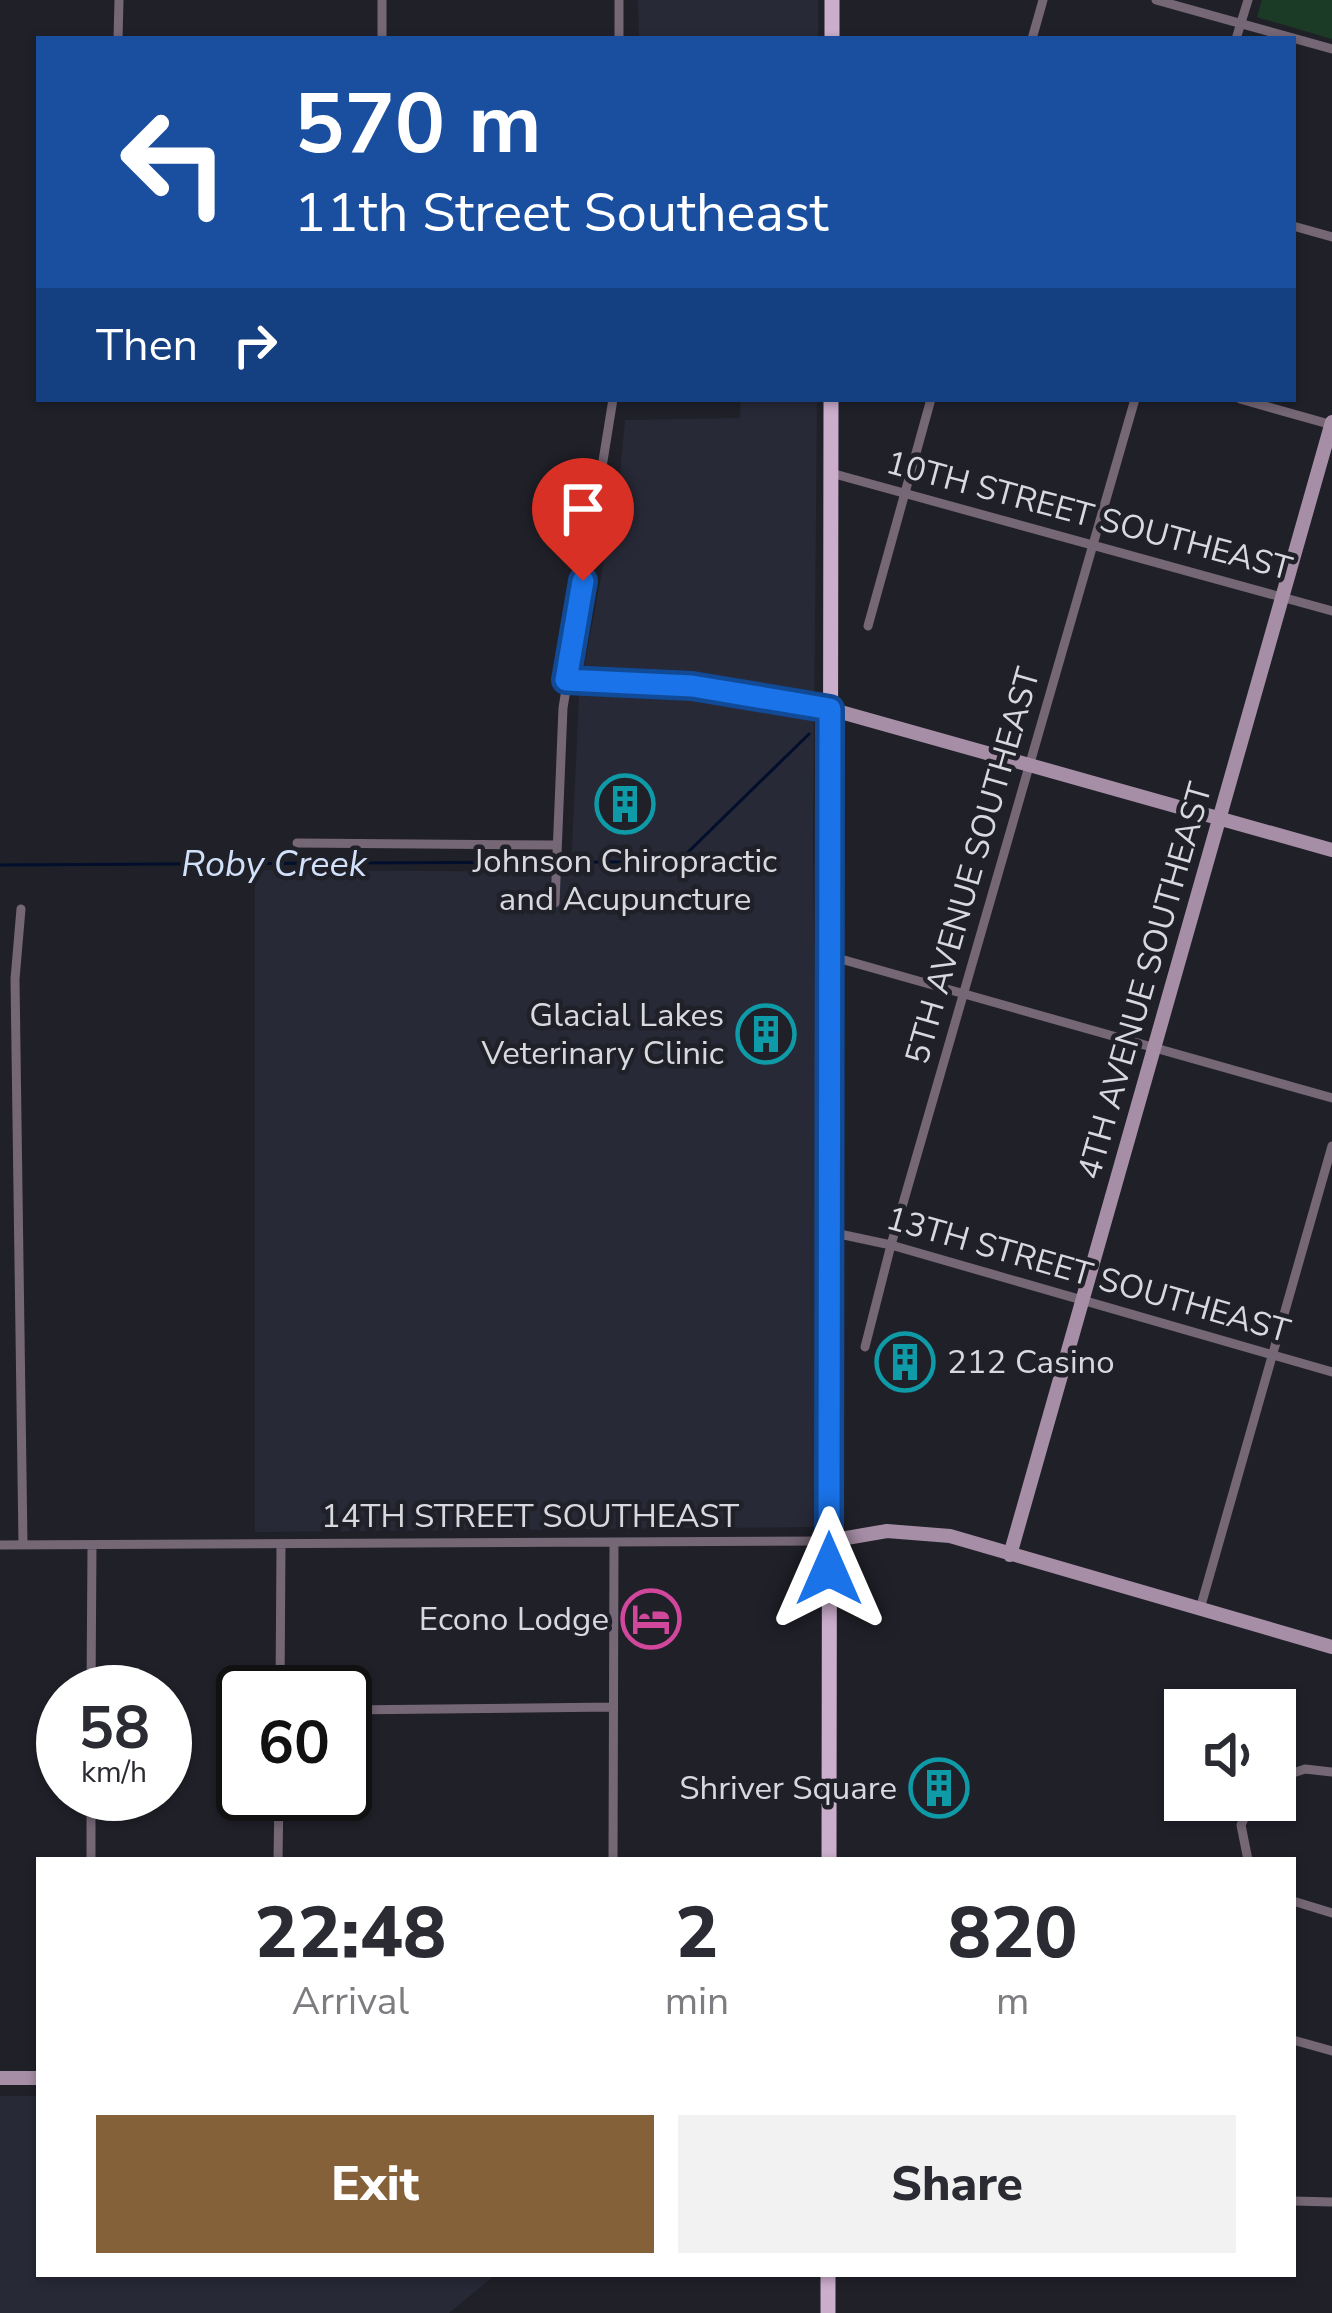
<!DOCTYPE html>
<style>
:root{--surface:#fff;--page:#f2f2f3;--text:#2b2b33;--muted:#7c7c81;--accent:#85613a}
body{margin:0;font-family:"Nunito Sans",sans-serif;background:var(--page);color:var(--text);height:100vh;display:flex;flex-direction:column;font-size:45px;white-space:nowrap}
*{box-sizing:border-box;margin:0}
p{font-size:39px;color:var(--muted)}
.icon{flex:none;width:66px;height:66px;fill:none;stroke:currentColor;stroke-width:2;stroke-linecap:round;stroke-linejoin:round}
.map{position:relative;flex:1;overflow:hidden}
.details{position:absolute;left:36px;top:1857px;width:1260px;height:420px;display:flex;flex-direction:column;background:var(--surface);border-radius:0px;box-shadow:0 3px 9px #0004}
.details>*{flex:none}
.hud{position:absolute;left:36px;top:36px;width:1260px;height:366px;border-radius:0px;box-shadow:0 3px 9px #0004;background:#1a4fa0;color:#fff;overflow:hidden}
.controls{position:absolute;left:1164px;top:1689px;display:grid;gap:24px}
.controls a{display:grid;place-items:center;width:132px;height:132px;border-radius:0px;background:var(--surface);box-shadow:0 3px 9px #0004;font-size:60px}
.speed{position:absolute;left:36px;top:1665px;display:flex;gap:24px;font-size:60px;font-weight:700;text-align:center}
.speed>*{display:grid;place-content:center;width:156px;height:156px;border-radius:50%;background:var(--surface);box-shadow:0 3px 9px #0004;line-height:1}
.speed small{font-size:30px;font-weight:400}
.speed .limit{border:6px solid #111;border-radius:18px;background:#fff;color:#111}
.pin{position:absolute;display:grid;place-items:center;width:102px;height:102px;color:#fff;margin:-123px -51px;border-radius:50% 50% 50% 0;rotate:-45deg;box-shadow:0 0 12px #0007}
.pin .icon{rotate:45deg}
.me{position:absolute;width:132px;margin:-66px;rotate:0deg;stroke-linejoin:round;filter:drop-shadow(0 0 9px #0008)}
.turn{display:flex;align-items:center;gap:42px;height:252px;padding:0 60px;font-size:54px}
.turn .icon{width:156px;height:156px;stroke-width:2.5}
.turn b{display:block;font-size:84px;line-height:102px}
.then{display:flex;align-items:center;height:114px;padding:0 60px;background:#0003;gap:24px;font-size:45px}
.eta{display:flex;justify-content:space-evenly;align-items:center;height:204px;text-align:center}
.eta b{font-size:72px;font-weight:800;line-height:84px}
.primary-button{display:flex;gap:24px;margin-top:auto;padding:24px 60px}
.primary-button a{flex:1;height:138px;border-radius:0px;background:var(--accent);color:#fff;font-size:48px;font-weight:800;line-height:138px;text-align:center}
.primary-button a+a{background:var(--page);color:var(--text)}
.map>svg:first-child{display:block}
.built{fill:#282937}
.green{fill:#1c3b27}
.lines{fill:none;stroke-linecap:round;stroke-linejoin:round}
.stream{stroke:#010e2c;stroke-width:3}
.street{stroke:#756776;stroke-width:9}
.secondary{stroke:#a68ea6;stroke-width:14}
.primary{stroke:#cbadcc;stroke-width:15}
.route-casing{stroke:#114b97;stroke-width:30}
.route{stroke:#1a73e8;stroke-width:21}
.labels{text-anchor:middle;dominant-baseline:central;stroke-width:9;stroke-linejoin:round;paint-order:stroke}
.street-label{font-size:33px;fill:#d8d9df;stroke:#202029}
.poi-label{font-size:33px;fill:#d8d9df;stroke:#202029;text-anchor:end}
.water-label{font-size:36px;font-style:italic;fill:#d2e1fa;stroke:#202029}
</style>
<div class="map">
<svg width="1332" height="2313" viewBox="0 0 1332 2313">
<rect width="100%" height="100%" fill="#202029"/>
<path class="built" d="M638,0h180v39h-179z
M741,399h76l-4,439 7,689 -565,5v-662l316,2 8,-177 41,-220 5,-55 115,-2z
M0,2096h39v178h457l-47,39h-449z"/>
<path class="green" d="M1262,0h70v39l-75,-22z"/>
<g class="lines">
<path class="stream" d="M576,862h102l131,-128
M0,865l548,-3"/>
<path class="street" d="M1156,0l176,49
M118,39l1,-39
M382,39v-39
M619,39v-39
M1032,39l11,-39
M1236,39l12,-39
M1293,226l39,11
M1240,399l92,26
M831,473l501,138
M868,626l63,-227
M566,680l126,6 138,23
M297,843l258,2
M555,903l8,-195 50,-309
M21,909l-6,70 8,566
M830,956l502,142
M830,1232l61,13 441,127
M865,1347l26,-102 244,-846
M0,1545l829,-4
M1200,1609l132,-463
M91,1692l1,-146
M280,1692l1,-147
M345,1710l268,-3
M1275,1779l30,-10 27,3
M91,1860v-66
M278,1860l1,-66
M613,1860l1,-318
M1248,1860l-7,-35 12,-25
M1293,1901l39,12
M1293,2040l39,11
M1293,2201l39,1"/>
<path class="secondary" d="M830,709l502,141
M829,1541l58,-10 63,5 382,111
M1010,1555l322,-1133
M0,2078h39"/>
<path class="primary" d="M832,39v-39
M829,1860l2,-1461
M828,2313v-39"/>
</g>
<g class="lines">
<g class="route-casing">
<path id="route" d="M583,581l-17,99 126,6 138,23 -1,860"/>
</g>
<use href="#route" class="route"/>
</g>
<defs>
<g id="building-ring" transform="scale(3)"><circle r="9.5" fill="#202029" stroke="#0f9aa8" stroke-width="1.5"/><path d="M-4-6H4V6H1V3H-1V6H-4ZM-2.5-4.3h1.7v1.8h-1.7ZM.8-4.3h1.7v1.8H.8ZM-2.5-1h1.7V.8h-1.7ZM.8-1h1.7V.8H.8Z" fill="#0f9aa8"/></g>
<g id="hotel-ring" transform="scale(3)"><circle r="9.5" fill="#202029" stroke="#d1479c" stroke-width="1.5"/><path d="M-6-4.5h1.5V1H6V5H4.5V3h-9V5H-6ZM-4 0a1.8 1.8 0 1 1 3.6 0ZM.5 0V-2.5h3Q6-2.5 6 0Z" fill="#d1479c"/></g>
</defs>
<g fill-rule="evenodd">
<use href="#building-ring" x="625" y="804"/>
<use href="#building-ring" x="766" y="1034"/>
<use href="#building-ring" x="905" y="1362"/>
<use href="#hotel-ring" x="651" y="1619"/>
<use href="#building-ring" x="939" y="1788"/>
</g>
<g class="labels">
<g class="street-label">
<text transform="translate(1089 516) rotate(15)">10TH STREET SOUTHEAST</text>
<text transform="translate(973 866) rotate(-74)">5TH AVENUE SOUTHEAST</text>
<text transform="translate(1145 981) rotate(-74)">4TH AVENUE SOUTHEAST</text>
<text transform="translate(1088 1275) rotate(16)">13TH STREET SOUTHEAST</text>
<text x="530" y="1516">14TH STREET SOUTHEAST</text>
</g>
<g class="poi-label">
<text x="625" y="861" text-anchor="middle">Johnson Chiropractic<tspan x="625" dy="38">and Acupuncture</tspan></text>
<text x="724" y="1015">Glacial Lakes<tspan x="724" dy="38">Veterinary Clinic</tspan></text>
<text x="947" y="1362" text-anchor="start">212 Casino</text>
<text x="609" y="1619">Econo Lodge</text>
<text x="897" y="1788">Shriver Square</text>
</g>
<g class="water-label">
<text x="274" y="864">Roby Creek</text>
</g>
</g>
</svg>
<div class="controls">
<a><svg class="icon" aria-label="sound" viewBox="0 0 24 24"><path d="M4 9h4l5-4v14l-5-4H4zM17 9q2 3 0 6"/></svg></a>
</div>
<div class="speed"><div>58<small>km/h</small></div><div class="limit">60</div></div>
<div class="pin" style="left:583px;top:581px;background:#d93025"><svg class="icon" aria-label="arrive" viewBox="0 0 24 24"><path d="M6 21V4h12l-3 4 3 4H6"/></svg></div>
<svg class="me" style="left:829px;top:1569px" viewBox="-20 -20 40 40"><path d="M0-17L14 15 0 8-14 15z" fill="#1a73e8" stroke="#fff" stroke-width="4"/></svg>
<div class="hud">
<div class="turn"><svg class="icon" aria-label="left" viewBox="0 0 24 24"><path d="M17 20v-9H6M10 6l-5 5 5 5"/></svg><div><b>570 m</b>11th Street Southeast</div></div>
<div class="then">Then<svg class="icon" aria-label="right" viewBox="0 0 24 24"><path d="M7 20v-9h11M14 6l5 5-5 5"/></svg></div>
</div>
<section class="details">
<div class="eta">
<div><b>22:48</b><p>Arrival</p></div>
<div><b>2</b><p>min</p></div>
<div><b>820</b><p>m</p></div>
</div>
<div class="primary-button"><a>Exit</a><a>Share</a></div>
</section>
</div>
